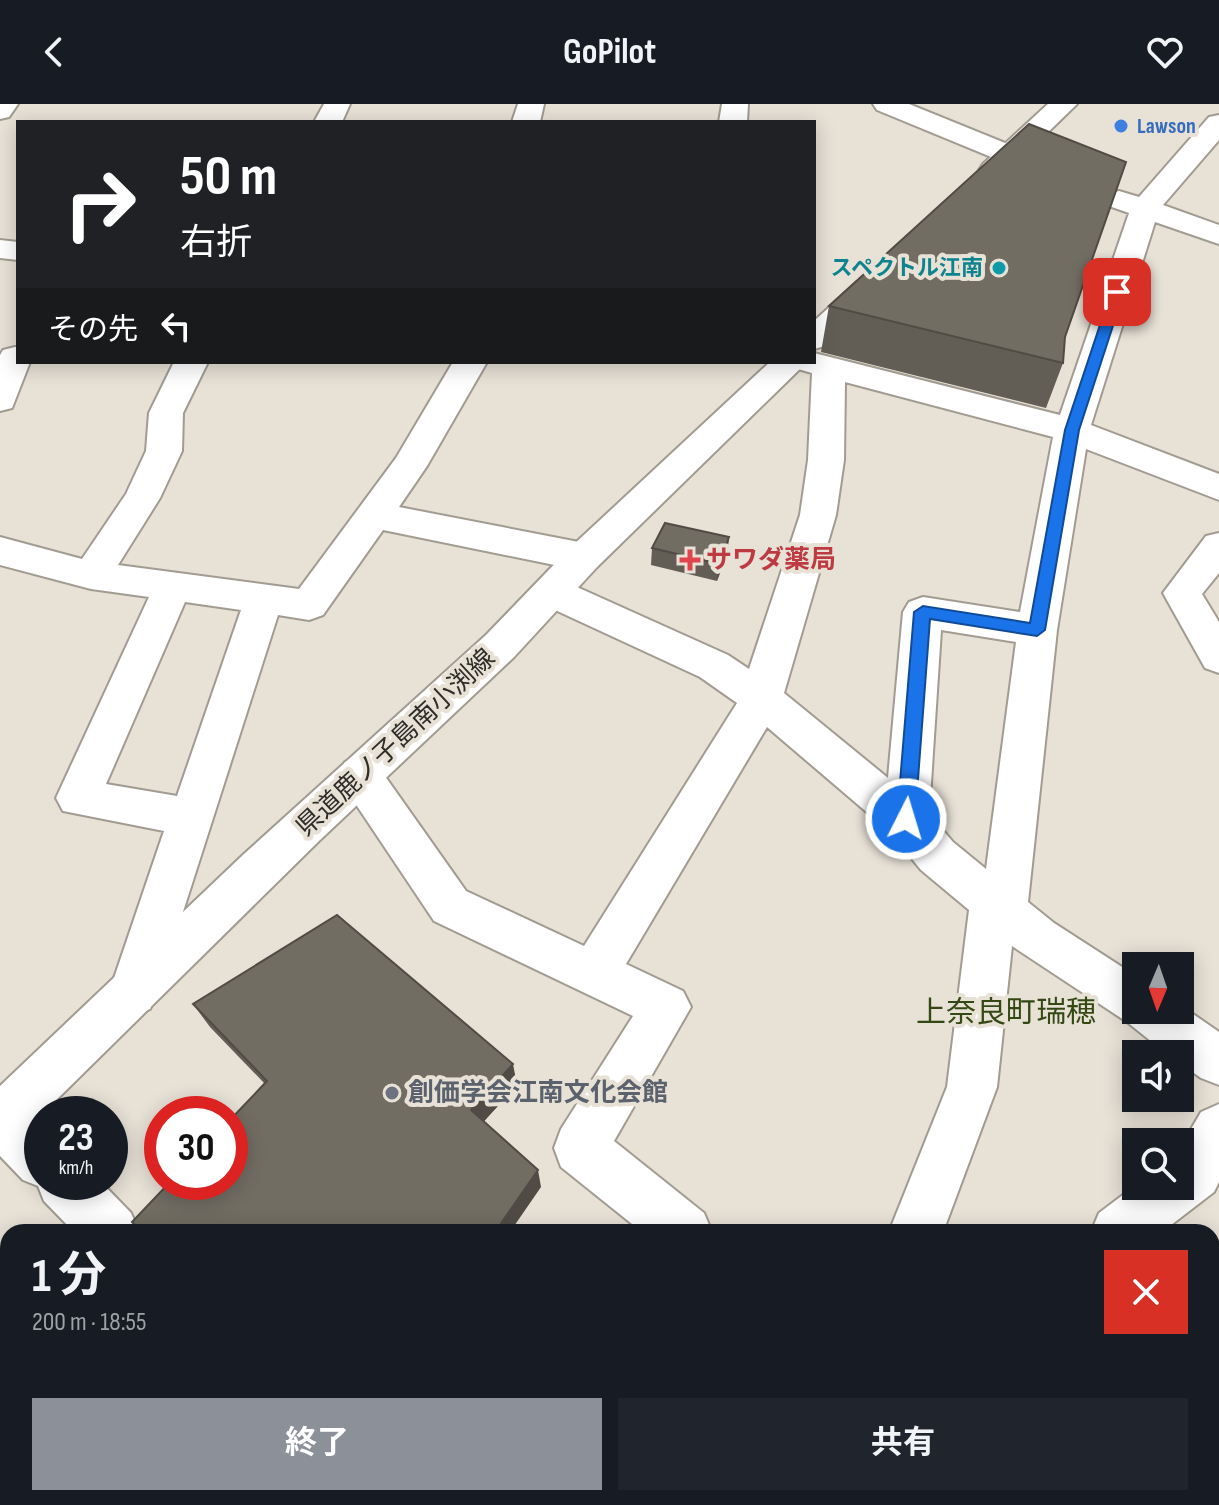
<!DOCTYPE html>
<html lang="ja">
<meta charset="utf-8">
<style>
:root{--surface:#171b24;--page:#20242c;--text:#f1f3f6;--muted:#9ea1a6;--accent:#8c9099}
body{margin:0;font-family:"Sofia Sans Condensed","Noto Sans JP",sans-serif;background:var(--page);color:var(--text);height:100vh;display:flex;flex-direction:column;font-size:30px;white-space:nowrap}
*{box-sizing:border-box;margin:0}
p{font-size:26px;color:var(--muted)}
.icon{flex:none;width:44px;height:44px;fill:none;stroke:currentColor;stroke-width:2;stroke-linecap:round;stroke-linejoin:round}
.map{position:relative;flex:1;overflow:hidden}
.sheet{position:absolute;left:0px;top:1120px;width:1220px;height:282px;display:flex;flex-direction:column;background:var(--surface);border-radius:24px 24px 0 0;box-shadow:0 4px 20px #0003}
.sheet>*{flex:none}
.banner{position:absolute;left:16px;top:16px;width:800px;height:244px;border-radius:0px;box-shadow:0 4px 20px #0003;background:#202124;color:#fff;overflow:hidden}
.needle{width:52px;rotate:182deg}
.fabs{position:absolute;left:1122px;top:848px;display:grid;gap:16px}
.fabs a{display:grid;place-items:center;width:72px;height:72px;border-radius:0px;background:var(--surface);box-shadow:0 4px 20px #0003;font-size:40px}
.speed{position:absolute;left:24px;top:992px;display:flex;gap:16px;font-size:40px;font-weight:700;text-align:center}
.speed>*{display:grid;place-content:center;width:104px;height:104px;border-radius:50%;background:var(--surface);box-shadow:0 4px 20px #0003;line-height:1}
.speed small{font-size:20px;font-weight:400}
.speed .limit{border:12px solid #d22;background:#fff;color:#111}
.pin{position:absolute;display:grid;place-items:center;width:68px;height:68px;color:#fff;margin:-34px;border-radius:16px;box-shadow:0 4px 12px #0006}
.me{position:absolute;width:88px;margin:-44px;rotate:5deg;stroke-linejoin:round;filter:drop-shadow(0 0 6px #0008)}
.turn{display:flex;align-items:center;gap:28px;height:168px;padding:0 32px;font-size:36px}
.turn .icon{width:104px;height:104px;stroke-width:2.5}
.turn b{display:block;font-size:56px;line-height:68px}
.then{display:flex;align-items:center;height:76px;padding:0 32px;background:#0003;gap:16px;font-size:30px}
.round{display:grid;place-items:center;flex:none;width:84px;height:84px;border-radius:0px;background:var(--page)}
.overview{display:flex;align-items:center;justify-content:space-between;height:136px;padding:0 32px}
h1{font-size:48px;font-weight:700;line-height:60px}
.action{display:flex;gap:16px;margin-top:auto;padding:16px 32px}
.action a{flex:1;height:92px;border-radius:0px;background:var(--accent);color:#fff;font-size:32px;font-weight:700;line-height:92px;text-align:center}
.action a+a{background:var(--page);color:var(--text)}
header{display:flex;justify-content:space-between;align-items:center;height:104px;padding:0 32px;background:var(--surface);font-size:36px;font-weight:700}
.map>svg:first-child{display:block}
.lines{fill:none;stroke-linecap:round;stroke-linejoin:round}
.minor-casing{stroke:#a19b91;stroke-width:4}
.major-casing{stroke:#a19b91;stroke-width:4}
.minor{fill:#fff;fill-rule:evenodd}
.major{fill:#fff;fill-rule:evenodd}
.wall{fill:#625e55}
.shaded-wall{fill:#504c45}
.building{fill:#726d63;stroke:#504c45;stroke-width:2}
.route{fill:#1a73e8;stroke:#114b97;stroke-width:2}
.shop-dot{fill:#3f7fe0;stroke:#e7e1d6;stroke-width:3}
.culture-dot{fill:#0f9aa8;stroke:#e7e1d6;stroke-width:3}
.health-dot{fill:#e0444e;stroke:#e7e1d6;stroke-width:3}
.worship-dot{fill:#6b7280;stroke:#e7e1d6;stroke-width:3}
.labels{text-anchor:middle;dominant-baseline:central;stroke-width:8;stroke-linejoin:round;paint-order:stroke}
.far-shop-label{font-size:22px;font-weight:bold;fill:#366cbe;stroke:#e7e1d6;text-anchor:start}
.far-culture-label{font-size:22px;font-weight:bold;fill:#0d838f;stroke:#e7e1d6;text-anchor:end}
.health-label{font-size:26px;font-weight:bold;fill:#be3a42;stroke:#e7e1d6;text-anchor:start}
.street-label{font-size:26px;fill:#2e2c28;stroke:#e7e1d6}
.worship-label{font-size:26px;font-weight:bold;fill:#5b616d;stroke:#e7e1d6;text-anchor:start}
.quarter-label{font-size:30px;fill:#344813;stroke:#e7e1d6}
</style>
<header><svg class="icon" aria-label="back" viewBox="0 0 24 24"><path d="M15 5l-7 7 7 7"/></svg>GoPilot<svg class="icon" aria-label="heart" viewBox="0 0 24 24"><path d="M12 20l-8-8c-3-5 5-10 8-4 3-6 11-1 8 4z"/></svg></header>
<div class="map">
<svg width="1219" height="1401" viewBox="0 0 1219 1401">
<rect width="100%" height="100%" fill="#e7e1d6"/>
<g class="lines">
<g class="minor-casing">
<path id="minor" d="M0,0h18l-9,13 -9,2z
M324,0h26l-8,18h-28z
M518,0h26l-4,18h-28z
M722,0h26l-1,18h-28z
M873,0h36l153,62 4,6 -4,6 -10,3 -10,-3 -165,-68z
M1219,11v25l-56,65 56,20v19l-64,-22 -64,203 128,49v26l-133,-51 -29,181 -29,272 26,21 82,53v34h44v-5l39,27v53l-18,-7 -21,-15v-9h-13l-40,-32 -115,-76 -15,141 -54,145h-54l58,-145 22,-177 -48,-40 -31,-38 -123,-105 -141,237 57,27 8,16 -77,134 90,72 8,19h-70l-81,-65 -7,-19 7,-19 72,-113 -199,-95 -89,-133 -7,-13 7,-13 15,-5 15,5 91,129 118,55 153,-243 -37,-26 -160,-74 -5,-10 5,-10 14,-4 14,4 160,72 21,14 51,-154 8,-55 4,-87 -14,-4 -5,-7h21v-9l246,62 69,-202 -20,-7 -5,-6 5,-6 10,-3 20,6 70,-80zM845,278l208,55 -33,175 -97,-15 -14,5 -6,10 -15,166 -104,-85 52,-178 8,-55zM941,526l75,12 -30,227 -33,-27 -24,-28z
M0,136l18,2v18l-18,-2z
M15,243h3v15h12l-18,46 -12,3v-56l3,-5z
M174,258h34l-25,51 -1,38 -22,47 -42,67 181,24 97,-131 57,-96h34l-60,104 -28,41 185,36 13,4 6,10 -6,10 -13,4 -201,-41 -60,85 -14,5 -31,-5 -121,378 -7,16 -17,7 -17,-7 -7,-16 55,-162 -101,-20 -7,-13 93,-201 -58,-8 -91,-24v-28l82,22 44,-65 20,-43 3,-38zM185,498l56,8 -64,186 -71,-12z
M1219,429v40l-17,21 17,28v51l-14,-5 -42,-75 43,-57z
M1219,1000v78l-5,10 -52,40h-71l8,-19 37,-28 44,1v-38l21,-36z
M611,1394h70l-3,7h-70z"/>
</g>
<g class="major-casing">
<path id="major" d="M1048,0h29l-74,72 -10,2 -10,-2 -4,-6 4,-6z
M868,176l11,2 5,7 -5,7 -54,50 -11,3v-28l43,-39z
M770,258h37l-210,205 -83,90 -194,183 -278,274 -4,7 4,4v57h59l30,31 8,19h-65l-30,-31 -6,-15 -15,-6 -23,-24v-70l244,-232 242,-219 85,-88z
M347,1394h66l3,7h-66z"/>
</g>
<use href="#minor" class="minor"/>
<use href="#major" class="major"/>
</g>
<path class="wall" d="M829,202l236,31 -2,26 -17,45 -225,-56z
M729,433l-2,17 -10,27 -66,-16 1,-17z
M193,900l324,81 -33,36 57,66 -276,-103 -55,-57z"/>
<path class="shaded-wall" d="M729,433l-2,17 -10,27 2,-17z
M513,960l4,21 -40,44 -6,-19z
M538,1066l3,17 -31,45h-15z"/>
<path class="building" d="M1029,20l97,38 -61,175 -2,26 -234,-57z
M665,419l64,14 -10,27 -67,-16z
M337,811l176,149 -42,46 67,60 -43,62h-353l-10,-10 38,-40h60v-62l37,-39 -74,-77z"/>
<path class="route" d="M1117,184l7,4 -45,138 -34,200 -8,6 -107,-17 -15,200 -3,6h-13l-2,-6 17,-207 9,-6 107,17 35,-193 46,-138z"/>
<circle class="shop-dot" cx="1121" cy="22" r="8"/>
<circle class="culture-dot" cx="999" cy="164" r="8"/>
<path class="health-dot" d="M686 444h8v8h8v8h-8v8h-8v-8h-8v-8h8z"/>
<circle class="worship-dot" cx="392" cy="989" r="8"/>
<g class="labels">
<g class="far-shop-label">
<text x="1137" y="22">Lawson</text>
</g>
<g class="far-culture-label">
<text x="983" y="164">スペクトル江南</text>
</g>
<g class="health-label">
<text x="706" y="456">サワダ薬局</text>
</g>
<g class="street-label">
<text transform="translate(396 639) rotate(-43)">県道鹿ノ子島南小渕線</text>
</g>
<g class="worship-label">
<text x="408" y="989">創価学会江南文化会館</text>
</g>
<g class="quarter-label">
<text x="1006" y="909">上奈良町瑞穂</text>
</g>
</g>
</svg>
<div class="fabs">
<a><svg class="needle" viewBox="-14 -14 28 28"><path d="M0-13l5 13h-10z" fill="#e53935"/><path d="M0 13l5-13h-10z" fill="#9ea1a6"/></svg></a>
<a><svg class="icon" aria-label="sound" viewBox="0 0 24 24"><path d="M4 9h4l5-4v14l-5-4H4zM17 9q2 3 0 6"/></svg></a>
<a><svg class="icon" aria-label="search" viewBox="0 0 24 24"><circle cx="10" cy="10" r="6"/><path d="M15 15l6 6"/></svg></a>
</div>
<div class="speed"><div>23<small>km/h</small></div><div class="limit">30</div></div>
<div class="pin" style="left:1117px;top:188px;background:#d93025"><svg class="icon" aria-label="arrive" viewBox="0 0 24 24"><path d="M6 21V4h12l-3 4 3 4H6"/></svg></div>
<svg class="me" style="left:906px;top:715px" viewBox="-20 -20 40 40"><circle r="17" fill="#1a73e8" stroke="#fff" stroke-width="3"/><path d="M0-11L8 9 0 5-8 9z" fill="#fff"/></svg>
<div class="banner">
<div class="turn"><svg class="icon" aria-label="right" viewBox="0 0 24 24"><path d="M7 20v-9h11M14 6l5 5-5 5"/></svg><div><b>50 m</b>右折</div></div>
<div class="then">その先<svg class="icon" aria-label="left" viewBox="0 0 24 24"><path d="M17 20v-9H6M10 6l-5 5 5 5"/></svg></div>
</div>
<section class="sheet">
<div class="overview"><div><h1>1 分</h1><p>200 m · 18:55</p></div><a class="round" style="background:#d93025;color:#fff"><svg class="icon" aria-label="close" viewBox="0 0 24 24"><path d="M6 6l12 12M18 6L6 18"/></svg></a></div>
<div class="action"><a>終了</a><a>共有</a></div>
</section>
</div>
